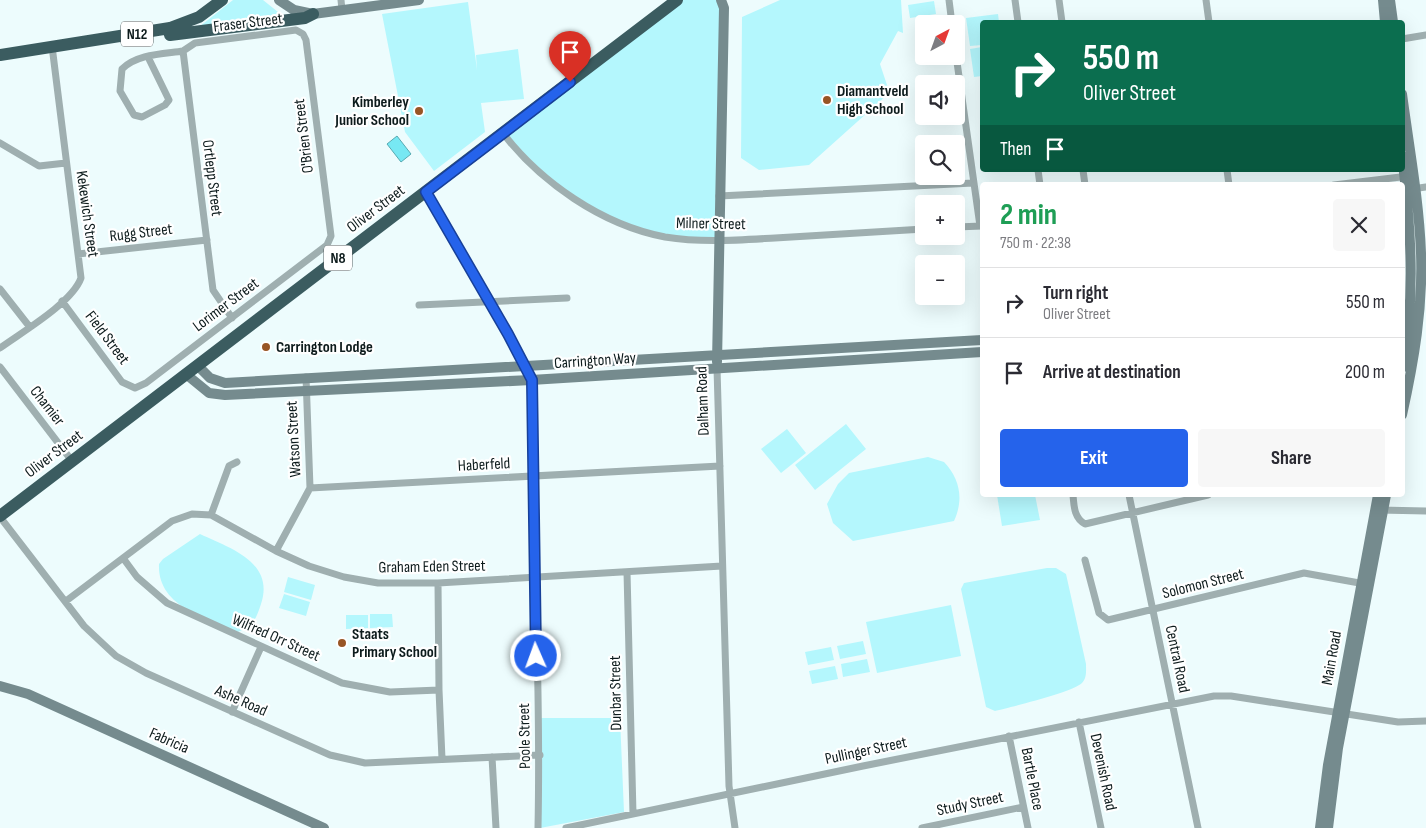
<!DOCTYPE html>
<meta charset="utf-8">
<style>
:root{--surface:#fff;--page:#f7f7f7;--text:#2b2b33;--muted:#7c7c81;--line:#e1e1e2;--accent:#2563eb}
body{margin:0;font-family:"Sofia Sans Condensed",sans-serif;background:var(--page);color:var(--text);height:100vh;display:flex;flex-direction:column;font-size:19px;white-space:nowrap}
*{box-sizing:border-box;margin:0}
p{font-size:16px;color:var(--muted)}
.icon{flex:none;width:28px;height:28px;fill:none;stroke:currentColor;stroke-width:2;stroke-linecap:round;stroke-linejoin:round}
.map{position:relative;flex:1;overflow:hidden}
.panel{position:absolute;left:980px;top:182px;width:425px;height:315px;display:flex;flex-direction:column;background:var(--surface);border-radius:5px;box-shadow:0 5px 20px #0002}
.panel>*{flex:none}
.banner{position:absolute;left:980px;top:20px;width:425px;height:152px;border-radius:5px;box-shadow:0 5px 20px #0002;background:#0b6e4f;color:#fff;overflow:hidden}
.needle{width:32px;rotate:41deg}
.controls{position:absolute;left:915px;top:15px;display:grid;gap:10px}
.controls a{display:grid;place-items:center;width:50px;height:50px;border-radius:5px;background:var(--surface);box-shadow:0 5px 20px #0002;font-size:25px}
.pin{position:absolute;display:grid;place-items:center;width:42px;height:42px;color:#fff;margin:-51px -21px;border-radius:50% 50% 50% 0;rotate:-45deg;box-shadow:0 0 5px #0007}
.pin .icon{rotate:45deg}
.me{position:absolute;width:55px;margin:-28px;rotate:358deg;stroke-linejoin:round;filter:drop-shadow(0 0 4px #0008)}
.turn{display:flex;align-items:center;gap:18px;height:105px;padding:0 20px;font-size:22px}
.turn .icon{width:65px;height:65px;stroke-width:2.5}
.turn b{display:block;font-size:35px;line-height:42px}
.then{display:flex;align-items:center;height:48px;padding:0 20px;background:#0003;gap:10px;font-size:19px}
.round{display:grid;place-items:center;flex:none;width:52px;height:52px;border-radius:5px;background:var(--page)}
.overview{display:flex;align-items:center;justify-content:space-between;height:85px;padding:0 20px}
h1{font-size:30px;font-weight:700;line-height:38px;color:#1e9e55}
.action{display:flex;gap:10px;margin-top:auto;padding:10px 20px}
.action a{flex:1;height:58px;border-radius:5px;background:var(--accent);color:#fff;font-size:20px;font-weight:700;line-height:58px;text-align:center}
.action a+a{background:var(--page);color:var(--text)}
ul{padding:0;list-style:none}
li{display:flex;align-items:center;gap:15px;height:70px;padding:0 20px;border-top:1px solid var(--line)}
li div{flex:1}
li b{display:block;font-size:19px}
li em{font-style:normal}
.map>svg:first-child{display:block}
.green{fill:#b4f7fd}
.water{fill:#77e8f3;stroke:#57aab2}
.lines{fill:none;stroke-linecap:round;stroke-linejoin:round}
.street{stroke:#9fafb0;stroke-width:7}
.secondary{stroke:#758b8e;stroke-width:10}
.highway{stroke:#3b5c60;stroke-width:12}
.route-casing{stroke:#184099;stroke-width:12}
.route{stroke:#2563eb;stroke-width:9}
.poi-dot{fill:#985525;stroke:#fff;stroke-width:2}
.labels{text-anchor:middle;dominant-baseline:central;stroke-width:4.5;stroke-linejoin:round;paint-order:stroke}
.shield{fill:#fff;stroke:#565f60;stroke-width:1}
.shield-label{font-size:15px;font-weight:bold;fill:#0d1b1c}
.street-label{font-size:16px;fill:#0d1b1c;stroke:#fff}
.poi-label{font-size:16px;font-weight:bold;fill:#0d1b1c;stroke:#fff;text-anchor:start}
</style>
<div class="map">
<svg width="1426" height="828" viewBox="0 0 1426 828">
<rect width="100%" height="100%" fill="#edfcfd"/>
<path class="green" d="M233,0h30l20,16 -84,11z
M681,0h35l5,9 -3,232 -55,-4 -51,-18 -51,-30 -55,-53z
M780,0h121l2,33 -5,-2 -18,33 9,27 -3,5 -77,69 -50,5 -18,-12 1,-141z
M934,1l2,13 -26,4 -2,-13z
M468,2l9,68 -1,-15 42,-6 6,50 -43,4 4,29 -51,39 -29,-39 -23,-118z
M998,14l1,8h-17v23l-12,1 -4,-28z
M982,47v29l-8,1 -4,-28z
M846,424l20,25 -51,41 -20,-25z
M787,429l19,24 -25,20 -20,-24z
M928,457l16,5c16,17 20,37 10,59l-101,20 -20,-18 -6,-19 11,-20 11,-11z
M997,495h38l5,25 -38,6z
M200,534c30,14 75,28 61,70 -5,15 -7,21 -23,28 -31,-14 -81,-25 -79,-68l4,-5z
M1047,568h9l10,6 20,90c0,6 1,14 -4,19 -9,9 -71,24 -87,28l-9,-4 -25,-118 3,-6z
M288,577l27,8 -4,15 -27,-8z
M284,594l26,8 -4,14 -27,-8z
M951,605l10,51 -84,17 -11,-51z
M370,614h22l1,13 -23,1z
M346,615h22v13l-22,1z
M863,641l3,13 -26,5 -3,-13z
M831,647l3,13 -26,5 -3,-13z
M867,659l3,13 -27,5 -2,-13z
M835,666l3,13 -26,5 -3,-13z
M536,718h84l4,94 -84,16z"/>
<path class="water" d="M397,136l14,18 -10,8 -14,-18z"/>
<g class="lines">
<path class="street" d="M341,0l1,10
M949,0l3,24
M1015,0l3,22
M1059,0l3,22
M1206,0l3,22
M1402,39l24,-4
M956,55l24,171
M148,57l21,43 -4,5 -23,12 -8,-2 -14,-24 2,-22c15,-15 41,-15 61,-18
M502,132c38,50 100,93 163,105 37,6 74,3 110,1 50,-3 99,-6 149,-9
M0,143l39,23 27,-3
M1038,170l2,15
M1083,170l2,15
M1227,170l2,15
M1334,185l75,-9
M1412,189l14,-2
M426,192l64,109 36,65 5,14c1,149 10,299 7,448
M719,196l254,-13
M956,227l26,-1
M78,254l129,-14
M0,289l29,37
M62,301l60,81 13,6 11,-5 181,-138 4,-9 -25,-196 -3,-6 -7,-4 -101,13 -12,8 30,239 19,28
M419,305l148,-7
M0,348c22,-16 72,-45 81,-70l-29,-232
M0,367l72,94
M717,368l12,418 6,42
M310,488l410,-22
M1073,495c1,11 1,23 12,29l123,-29
M1129,495l69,333
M1379,510l47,1
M211,515l18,-49 8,-4
M0,517l84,109 32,30 30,17 148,66 36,16 35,8 175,-8
M276,551l34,-63 -4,-111
M123,558l14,19 30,26 175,80 48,9 49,-2
M1085,560l14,53 9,7 196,-47 61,11
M627,572l6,242
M438,583l1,107 3,69
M66,601l106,-80 20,-7 19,1 65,36 33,15 35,11 34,6h60l284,-17
M232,712l29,-65
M1079,722l22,106
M1009,736l19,92
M492,757l4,71
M566,828l297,-62 351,-70h17l167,26 28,-1
M922,828l101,-21"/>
<path class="secondary" d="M279,0l15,10 19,4 106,-14
M1383,0l2,22
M1390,0l3,22
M1402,94c7,53 17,106 19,159 2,55 -7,108 -19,162
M1402,156c9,72 14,142 0,212
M717,362l7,-354 -3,-8
M198,366l12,12 15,5 757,-43
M187,375l22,18 16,2 306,-15 451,-28
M0,686l28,8 296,134
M1320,828l8,-63 50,-270
M1328,828l10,-80 48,-253"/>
<path class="highway" d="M170,35l135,-17 8,-4
M0,55l170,-27 29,-11 23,-17
M0,516l677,-516"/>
</g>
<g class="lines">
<g class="route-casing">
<path id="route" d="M536,656l-4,-276 -24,-46 -82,-142 144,-110"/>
</g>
<use href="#route" class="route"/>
</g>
<g class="poi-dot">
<circle cx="827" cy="100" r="5"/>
<circle cx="419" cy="111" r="5"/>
<circle cx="266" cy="347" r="5"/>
<circle cx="342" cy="643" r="5"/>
</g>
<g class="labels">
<g class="shield">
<rect x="121" y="21.5" width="32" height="25" rx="4"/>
<rect x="324" y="245.5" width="28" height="25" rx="4"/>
</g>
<g class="shield-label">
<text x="137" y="34">N12</text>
<text x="338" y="258">N8</text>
</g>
<g class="street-label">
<text transform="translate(248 23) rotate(-7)">Fraser Street</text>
<text transform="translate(304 136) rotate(-97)">O'Brien Street</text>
<text transform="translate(212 178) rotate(83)">Ortlepp Street</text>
<text transform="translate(376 209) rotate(-37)">Oliver Street</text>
<text transform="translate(87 214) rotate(82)">Kekewich Street</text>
<text transform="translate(711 224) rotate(1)">Milner Street</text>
<text transform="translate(141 233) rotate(-7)">Rugg Street</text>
<text transform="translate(226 305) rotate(-37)">Lorimer Street</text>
<text transform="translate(107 338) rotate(53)">Field Street</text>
<text transform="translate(595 361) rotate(-4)">Carrington Way</text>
<text transform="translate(703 401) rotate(-92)">Dalham Road</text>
<text transform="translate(47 406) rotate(52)">Chamier</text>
<text transform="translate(294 439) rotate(-93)">Watson Street</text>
<text transform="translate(54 454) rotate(-37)">Oliver Street</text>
<text transform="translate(484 465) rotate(-3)">Haberfeld</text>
<text transform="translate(432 567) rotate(-1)">Graham Eden Street</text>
<text transform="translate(1203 584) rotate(-14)">Solomon Street</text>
<text transform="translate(276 638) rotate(24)">Wilfred Orr Street</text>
<text transform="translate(1332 658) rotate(-80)">Main Road</text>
<text transform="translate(1177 659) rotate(78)">Central Road</text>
<text transform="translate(616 693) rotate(-91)">Dunbar Street</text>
<text transform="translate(241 701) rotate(24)">Ashe Road</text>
<text transform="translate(525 736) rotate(-91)">Poole Street</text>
<text transform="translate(169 741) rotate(24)">Fabricia</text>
<text transform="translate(866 751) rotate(-12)">Pullinger Street</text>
<text transform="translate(1103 772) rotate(78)">Devenish Road</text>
<text transform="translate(1032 779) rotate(79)">Bartle Place</text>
<text transform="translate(970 804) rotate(-12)">Study Street</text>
</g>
<g class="poi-label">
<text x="837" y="91">Diamantveld<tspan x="837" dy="18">High School</tspan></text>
<text x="409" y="102" text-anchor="end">Kimberley<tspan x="409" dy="18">Junior School</tspan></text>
<text x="276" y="347">Carrington Lodge</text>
<text x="352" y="634">Staats<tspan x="352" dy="18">Primary School</tspan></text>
</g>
</g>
</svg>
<div class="controls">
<a><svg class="needle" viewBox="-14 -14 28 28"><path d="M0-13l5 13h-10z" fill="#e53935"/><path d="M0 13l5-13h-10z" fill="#7c7c81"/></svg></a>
<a><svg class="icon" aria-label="sound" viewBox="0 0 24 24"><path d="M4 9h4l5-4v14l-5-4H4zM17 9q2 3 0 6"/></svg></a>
<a><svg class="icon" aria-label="search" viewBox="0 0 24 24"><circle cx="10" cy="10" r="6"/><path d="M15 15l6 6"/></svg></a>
<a>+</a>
<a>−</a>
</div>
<div class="pin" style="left:570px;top:82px;background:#d93025"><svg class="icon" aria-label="arrive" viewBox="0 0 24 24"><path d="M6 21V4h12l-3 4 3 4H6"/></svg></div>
<svg class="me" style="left:536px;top:656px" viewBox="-20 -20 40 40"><circle r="17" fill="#2563eb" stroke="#fff" stroke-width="3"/><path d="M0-11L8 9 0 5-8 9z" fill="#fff"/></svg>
<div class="banner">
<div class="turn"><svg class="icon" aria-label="right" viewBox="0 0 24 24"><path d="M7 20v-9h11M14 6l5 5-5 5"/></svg><div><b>550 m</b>Oliver Street</div></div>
<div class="then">Then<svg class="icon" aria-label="arrive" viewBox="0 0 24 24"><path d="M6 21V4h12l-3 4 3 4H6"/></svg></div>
</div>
<section class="panel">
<div class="overview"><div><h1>2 min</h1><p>750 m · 22:38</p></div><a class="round"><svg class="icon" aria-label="close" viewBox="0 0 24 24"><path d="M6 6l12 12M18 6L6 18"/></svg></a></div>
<ul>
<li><svg class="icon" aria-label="right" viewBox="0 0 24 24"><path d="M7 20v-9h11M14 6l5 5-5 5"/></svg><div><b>Turn right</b><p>Oliver Street</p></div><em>550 m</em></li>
<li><svg class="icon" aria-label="arrive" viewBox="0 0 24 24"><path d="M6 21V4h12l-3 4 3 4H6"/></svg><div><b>Arrive at destination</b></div><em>200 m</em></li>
</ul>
<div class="action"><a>Exit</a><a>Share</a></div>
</section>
</div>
